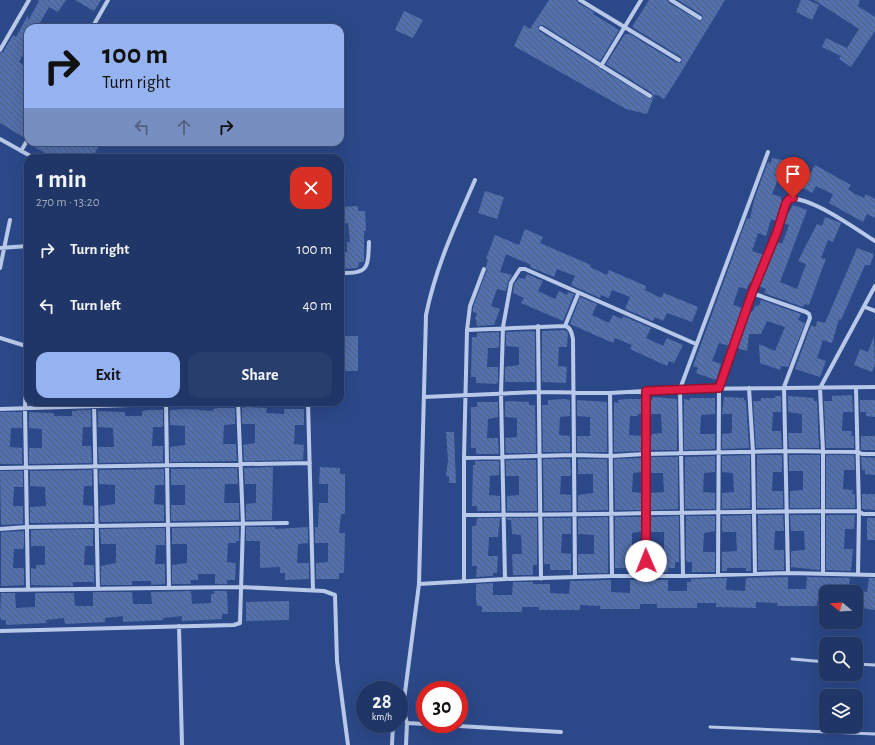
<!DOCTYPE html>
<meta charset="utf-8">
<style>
:root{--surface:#203666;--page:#283e6c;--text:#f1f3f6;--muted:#a2abbf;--line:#3d507a;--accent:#95b2f1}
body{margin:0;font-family:"Alegreya Sans",sans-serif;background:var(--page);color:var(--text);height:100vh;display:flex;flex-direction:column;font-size:15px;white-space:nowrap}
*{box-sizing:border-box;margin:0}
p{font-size:13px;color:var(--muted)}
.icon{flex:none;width:22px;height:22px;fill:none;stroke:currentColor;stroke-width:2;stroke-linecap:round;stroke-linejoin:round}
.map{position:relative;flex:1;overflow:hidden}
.side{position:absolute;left:24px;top:154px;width:320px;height:252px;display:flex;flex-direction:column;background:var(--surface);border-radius:12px;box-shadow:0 4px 16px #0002,0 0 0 1px var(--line)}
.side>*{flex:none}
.hud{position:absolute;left:24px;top:24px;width:320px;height:122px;border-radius:12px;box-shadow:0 4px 16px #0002,0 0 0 1px var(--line);background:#95b2f1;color:#111;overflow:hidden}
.needle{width:26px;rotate:288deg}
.fabs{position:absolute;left:819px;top:585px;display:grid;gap:8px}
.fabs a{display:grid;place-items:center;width:44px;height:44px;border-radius:8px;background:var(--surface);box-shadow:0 4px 16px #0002,0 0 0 1px var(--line);font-size:20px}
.speed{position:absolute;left:356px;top:681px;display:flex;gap:8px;font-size:20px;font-weight:700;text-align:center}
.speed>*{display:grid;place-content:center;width:52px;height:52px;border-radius:50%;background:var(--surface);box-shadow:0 4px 16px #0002,0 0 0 1px var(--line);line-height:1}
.speed small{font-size:10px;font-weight:400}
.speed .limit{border:6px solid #d22;background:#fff;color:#111}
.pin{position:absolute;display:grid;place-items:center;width:34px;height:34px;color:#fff;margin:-41px -17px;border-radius:50% 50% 50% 0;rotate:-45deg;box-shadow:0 0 4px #0007}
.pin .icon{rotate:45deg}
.me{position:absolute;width:44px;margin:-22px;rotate:359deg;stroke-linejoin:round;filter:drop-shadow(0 0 3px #0008)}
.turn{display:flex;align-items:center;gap:14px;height:84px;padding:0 12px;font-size:18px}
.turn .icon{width:52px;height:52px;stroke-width:2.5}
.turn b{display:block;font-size:28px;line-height:34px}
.lanes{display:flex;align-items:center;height:38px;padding:0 12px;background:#0003;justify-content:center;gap:20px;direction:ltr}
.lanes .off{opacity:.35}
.round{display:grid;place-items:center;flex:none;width:42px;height:42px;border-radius:12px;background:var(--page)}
.head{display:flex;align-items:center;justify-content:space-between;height:68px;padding:0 12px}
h1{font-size:24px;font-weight:600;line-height:30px}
.primary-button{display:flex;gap:8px;margin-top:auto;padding:8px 12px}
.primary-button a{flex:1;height:46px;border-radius:12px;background:var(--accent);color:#111;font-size:16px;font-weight:600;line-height:46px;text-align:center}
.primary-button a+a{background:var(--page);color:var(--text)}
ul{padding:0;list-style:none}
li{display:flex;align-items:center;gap:12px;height:56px;padding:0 12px}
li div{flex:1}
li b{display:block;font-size:15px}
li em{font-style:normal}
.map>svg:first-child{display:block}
.building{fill:url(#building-back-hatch)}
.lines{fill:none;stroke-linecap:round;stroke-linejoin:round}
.lane{stroke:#b8c8e8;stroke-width:3}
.street{stroke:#b8c8e8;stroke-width:4}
.route-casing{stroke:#92132f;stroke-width:10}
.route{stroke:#e11d48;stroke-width:7}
</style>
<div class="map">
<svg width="875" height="745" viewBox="0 0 875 745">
<defs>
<pattern id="building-back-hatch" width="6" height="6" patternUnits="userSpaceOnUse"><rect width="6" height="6" fill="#5371af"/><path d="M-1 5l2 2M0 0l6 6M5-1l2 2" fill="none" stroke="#4f5d79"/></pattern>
</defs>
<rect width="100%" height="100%" fill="#2b4888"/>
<path class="building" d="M37,0h29l-8,12 -9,-5 -12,21h-9v18l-9,16 9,6v60l-5,9 -23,-14v-70l3,-1 10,-17 3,2 12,-22v6l11,-20z
M75,0h26l-7,11z
M549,0h28l1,3 16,9 -1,2 26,16 -19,31 -57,-36 -5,1 1,5 111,68 3,-2 -1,-4 -46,-29 19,-30 2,1 1,-2 49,30 5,-1 -1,-5 -49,-30 17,-27h19l1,3 31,18 3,-2 -1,-4 -24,-15h47l-51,84 -10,15 -9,-5 -8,20 -21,-5 -112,-63 10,-21 6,4z
M801,0h7l11,5 -7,15 -16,-8z
M814,0h46l-2,6 17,11v14l-24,36 -12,-8 2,-3 -19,-9 4,-9 21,10 12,-19z
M404,11l19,9 -10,18 -18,-8z
M30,142h71l-9,16h-38l-25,-14z
M772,158l27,5 -6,18 -14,-4 -7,17 9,3v3l2,1 -6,20 -6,-2 -5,17 -8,-3 -6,18 12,4 -12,29 -3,-1 -2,6 -8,-2 -6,18 10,3 -13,38 -11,-3 -7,18 9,3 -5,16 -20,-7 2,-5 -5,-2 54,-148 3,1 4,-19 14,-38 3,1z
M815,165l36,20 -3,4 7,5 9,4 2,-4 9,5v19l-8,-4 -4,8 -34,-19 4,-9 -17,-8 -4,7 -9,-5z
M485,191l19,6 -7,22 -19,-6z
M793,205l14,5 -27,72 17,7 9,-25 -8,-3 19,-37 5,2 3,-9 16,6 -8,19 -5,-2 -7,18 5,1 -4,10 -13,36 -4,-1 -2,3 -39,-14 2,-4 -7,-3 18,-44 5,2 7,-19 -6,-2 4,-12 2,1z
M358,206v5h7l1,20h-2v31h-5l-1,6 -18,1v-17h7v-10h3l-2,-19 -8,1v-17z
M525,229l18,8 -3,6 51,22 -1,2 17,8 2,-5 37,16 -1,4 16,8 3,-5 34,14 -6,15 -25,-9 -4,8 -8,-4 -2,4 -28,-12 5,-12 -18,-7 -3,8 -8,-3 -1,3 -29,-13 4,-9 -18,-7 -3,8 -24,-10 1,-2 -25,-11 -6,18 12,3 -4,7 -2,9 -9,-2 -6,17 9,3 -6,16 -17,1 -1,-6 -1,-1 2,-6 -4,-1v-5l14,-37 -1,-4 2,-6 -2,-1 9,-24 24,10z
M857,248l17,6 -4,11h-5l-24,55 -2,-1 -7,24 -9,-3 -6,18 9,3 -6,16 -25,-8 16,-44 5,2 1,-6 8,2z
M527,274l16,7 -5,10 17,8 4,-8 8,4 1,-3 6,2 -11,27 -42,-18 3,-5 -11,-5 1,-9 5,-6 6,1z
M580,297l17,7 -5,11 17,8 4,-8 9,4 1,-3 28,12 -5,10 17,8 4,-8 16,7 -9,18 -5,-2 -2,5 -37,-17 2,-4 -17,-7 -2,5 -43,-19z
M761,300l40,14 -3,6 7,3 -17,44 -7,-1 -1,4 -20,-7 -1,-19 16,7 10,-24 -18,-6 -6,13h-12l-2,17 -10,-3 13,-37 2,1 4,-7 3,1z
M565,330l3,2 -1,15h-8l-1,19 9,1 -1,16 -24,-1v-51z
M531,331l4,1v50h-30v-15l14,-2v-18l-13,-1v-14z
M499,332v14l-2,2h-9l-1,19h11v15l-2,2 -20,-1v-6h-5l1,-40h5v-4z
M340,336h18v35h-18z
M874,336l1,29 -3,7 -18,-7 6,-16 8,3z
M852,395l1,17h-10l-1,19h10l-1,5h3v12h-28l-2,-47h8v-5z
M775,396h6v16h-8l-1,19h9l1,17h-26l-3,-47h8v-3h14z
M788,396l26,2v3h3l2,47h-30l-1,-15h14v-19l-14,-2z
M653,397l24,2v51h-27v-14h2v-2l10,-1 -1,-19h-11v-15h3z
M724,397l20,1v2l2,1 3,47 -27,1v-15l10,-1v-19h-10z
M690,398h25v16l-14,1 -1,19h15v15l-31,1v-51l6,1z
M565,399l5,1v16l-10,1 -1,18 11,1v16h-27l-1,-47h6v-5z
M627,399h15v15h-4v2h-8l-1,19 13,1v15l-28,1v-50l4,1v-3z
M577,400l30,2v50h-30v-16h13v-19l-13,-1z
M860,400h15v17l-9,-1v-4h-6z
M509,401l20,1v3h6l1,48h-30l-1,-15 12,-1v-19l-12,-1v-15z
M477,402h21v15l-10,2 -1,19h11l1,16h-23v-6h-5v-41h6z
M246,407l21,1 -1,5 18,1v-5h20v16h-9l-1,19 10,1 -1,15 -59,1 -1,-16 12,-2v-19h-13v-16z
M219,408h16v16l-11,1 -1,19h13l1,17 -67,1v-15l15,-2v-19l-15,-1v-15l18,-1 25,2v-2z
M80,410h11v17h-8l-1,19h9l1,17 -63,1v-16h13v-19l-13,-1v-16l25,1v3h18v-5z
M148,410h15v15l-1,2h-9l-1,19h11v16l-64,1 -1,-16h16l-1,-19 -15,-1v-16l27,1v4h17v-5z
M0,412h22v16h-11l-1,19 12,1v16h-22z
M446,432h8l2,51h-7v-7h-3l2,-16z
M861,436h14v14h-14z
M750,455v53l-28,1v-16l12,-1 -1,-19 -11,-1v-16z
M757,455h25v17h-9l-1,19h11v17h-26z
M789,455h31v53h-30v-17l13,-1v-19h-14z
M826,455h28l1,15h-11l-1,19 10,1 -1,4h3v14h-29z
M715,456v16l-11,1 -1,19 12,1v16h-30v-52z
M650,457h28v52l-28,1v-17l14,-1 -1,-19h-13z
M861,457l14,1v17l-10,-1v-4h-3z
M642,458v14l-9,1 -1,19 10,1v17h-27l-1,-51z
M543,459h27l1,15 -1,2h-9l-1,18 11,1v16h-27z
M578,459h29l1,51 -30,1v-16l15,-2v-19h-15z
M506,460h30l1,51h-30v-15l12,-1v-19h-13z
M475,461h24v14l-9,1 -1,19 11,1v15h-23v-5h-5l1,-41h2z
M273,467l-1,53h-26v-16l10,-1v-19h-11l-1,-16z
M320,467l20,1v6h5v40h-4l-2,19h6l-1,40h-5v6h-23v-16l12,-1v-19h-13v-16h3l1,-24h9v-19h-9z
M237,468l1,16h-13l-1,19h15v17l-68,1v-16h14v-20h-14v-16z
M164,469v16h-9l-1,19 10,1v16l-64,1v-16l15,-2v-19l-16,-1v-14z
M92,470v16h-8l-1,19 10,1v16l-63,1v-16l16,-1 -1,-19 -15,-1v-15z
M0,471h23v16h-9l-1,19h10v18l-22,1z
M862,494h13v16l-13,-1z
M751,515v56h-5v-3h-19v3h-5v-19l15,-1 -1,-19h-14v-16z
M758,515h25l1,16h-9l-1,19h10v20h-26z
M790,515h30v55l-29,-3v-16l14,-1 -1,-19h-13z
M826,515h29l-1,14h-9l-1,20h9l-2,22 -25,-1z
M679,516v46h-4v6h-7v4h-18v-20l14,-1v-19h-14v-15z
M686,516h29v15l-11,2 -1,19h12v20h-23v-10h-6z
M608,517v56h-30v-19h16v-19l-16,-1v-16z
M615,517h27v14l-10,2v19h10v20h-12v-4h-15z
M477,518h23l-2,19h-9l-1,19h10l-1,17h-4v3l-17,1 1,-11h-5v-40h4z
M507,518h30v47h-4v10h-20l-1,-21h10l-1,-19 -9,-1 -1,-14h-4z
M544,518h27v16h-9l-1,19 10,1v20h-1v-4h-20v-6h-6z
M867,518h8v22h-8z
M239,527v14h-3v2h-8l-1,19 9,1 -1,17h-8v4h-12v-10h-17v6h-8l1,4h-19v-19l15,-2v-19h-15v-16z
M246,527h29v2l33,-2v16l-10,1 -1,19h12v16l-24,1v-7h-5v-6l-20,1v-27h-14z
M165,528v17h-9l-1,19h10v20l-14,1v-4h-19v4h-31v-19l15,-3v-19h-15l-1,-15z
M93,529v17h-8l-1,19h10v20l-1,-3h-20v4l-42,-1v-17l5,1v-4h9v-19h-14v-16z
M24,531v15l-1,3h-9l-1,19h11v17l-23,1v-54z
M788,577v12h18l1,-12 43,1 -2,14h-25v9h-6v5h-40v-3l-21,-1v6l-40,-1v-4h-19v5h-40v-4h-17v5h-40v-3l-20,-1v5h-41v-3h-17v5h-40v-6h-5l-1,-7v-15l17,-1v12h19l1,-13h20v2h17v9l19,1 1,-13 41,-1v12l19,1v-13h38v11h19v-9h4v-3l36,-1 -1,12 19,1 1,-13z
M869,578h6v32l-19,-3v-17l11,2z
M191,591l1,13 19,-1v-9h3v-3h13l1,23h-6v5l-16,1 -24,1v-5l-19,2v2l-40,2v-6l-18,2v4l-40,2 -1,-6 -18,2 1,3 -41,2v-5h-5l-1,-5 1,-22h14l1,15 19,-1v-14h39l1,13h18v-14h39l1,12h19l-1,-12z
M289,601v19l-43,1v-19z"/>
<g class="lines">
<path class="lane" d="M792,659l34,3
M856,664l19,1
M710,727l165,7"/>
<path class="street" d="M580,0l99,60
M671,0l29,18
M92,28l16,-28
M541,28l109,68
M0,50l29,-50
M601,66l40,-66
M0,139l34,19
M21,151l7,-12
M0,248l28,-2
M28,258l-3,151 3,181
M0,268l10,-48
M484,269l-14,37 -3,24 98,-4c6,1 7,8 8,13l2,238
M340,273c28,0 28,-3 29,-31
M752,293l54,19 3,2 1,4 -26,69 4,186
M865,307l10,4
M538,326l3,253
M565,326l13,-32
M0,338l26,8
M749,388l4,64 2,122
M856,388l3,123 -1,64
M646,391v185
M610,393l2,183
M424,397l113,-5 73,1 70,-4 195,-2
M94,402l4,186
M166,402l3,186
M308,402l5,188
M0,409l228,-7
M464,458l109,-3 39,1 33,-2 141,-3 72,1 4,2h13
M0,468l310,-5
M464,515c132,0 263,-4 395,-4l4,3h12
M0,529l27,-2 260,-4
M823,573v-122l-3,-63 55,-102
M718,575l1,-186 33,-96 25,-61 9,-29 3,-4c20,-4 68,31 86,42
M683,576l-3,-187 88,-237
M505,579l-4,-185 2,-67 8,-44 9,-14h5l171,75
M464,581v-123l3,-128
M419,584l86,-5 107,-3h71l105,-3 87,2
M0,590l241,-3 83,4 11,4 2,66 11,84
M179,626l3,119
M0,631l234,-6 6,-2 3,-99 -5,-122
M399,714l4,-6
M407,723l154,9
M392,745l1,-21
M406,745l1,-22 -4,-15 16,-124 7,-269c10,-49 29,-89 49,-135"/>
</g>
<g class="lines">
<g class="route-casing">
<path id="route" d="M646,561v-170l73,-3 33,-95 25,-61 9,-29 3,-4 4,-1"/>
</g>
<use href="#route" class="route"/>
</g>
</svg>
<div class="fabs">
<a><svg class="needle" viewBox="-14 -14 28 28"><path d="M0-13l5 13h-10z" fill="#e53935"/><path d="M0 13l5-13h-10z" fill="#a2abbf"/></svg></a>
<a><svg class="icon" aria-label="search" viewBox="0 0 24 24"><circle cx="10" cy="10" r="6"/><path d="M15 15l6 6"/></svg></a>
<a><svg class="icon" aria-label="layers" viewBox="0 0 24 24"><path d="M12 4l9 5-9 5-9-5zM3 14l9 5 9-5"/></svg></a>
</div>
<div class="speed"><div>28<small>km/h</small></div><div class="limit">30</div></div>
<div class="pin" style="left:793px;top:198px;background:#d93025"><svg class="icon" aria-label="arrive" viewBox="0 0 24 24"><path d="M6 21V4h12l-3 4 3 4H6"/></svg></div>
<svg class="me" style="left:646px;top:561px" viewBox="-20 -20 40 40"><circle r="19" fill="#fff"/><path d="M0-13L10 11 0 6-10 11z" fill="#e11d48"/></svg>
<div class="hud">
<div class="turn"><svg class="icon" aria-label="right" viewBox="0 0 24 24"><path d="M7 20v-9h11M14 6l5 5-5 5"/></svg><div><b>100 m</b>Turn right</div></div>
<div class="lanes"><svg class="icon off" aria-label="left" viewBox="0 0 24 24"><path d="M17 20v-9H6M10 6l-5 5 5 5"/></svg><svg class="icon off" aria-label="ahead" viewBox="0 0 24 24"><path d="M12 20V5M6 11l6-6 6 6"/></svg><svg class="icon" aria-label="right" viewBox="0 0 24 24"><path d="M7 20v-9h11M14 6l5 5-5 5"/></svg></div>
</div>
<section class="side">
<div class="head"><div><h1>1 min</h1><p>270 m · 13:20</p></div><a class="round" style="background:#d93025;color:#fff"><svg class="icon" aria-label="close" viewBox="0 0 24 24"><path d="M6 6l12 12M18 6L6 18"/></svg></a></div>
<ul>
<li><svg class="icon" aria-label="right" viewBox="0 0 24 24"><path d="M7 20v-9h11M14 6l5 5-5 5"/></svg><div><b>Turn right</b></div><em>100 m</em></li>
<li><svg class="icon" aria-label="left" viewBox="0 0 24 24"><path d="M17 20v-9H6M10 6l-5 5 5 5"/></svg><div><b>Turn left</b></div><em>40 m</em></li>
</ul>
<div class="primary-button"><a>Exit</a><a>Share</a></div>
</section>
</div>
